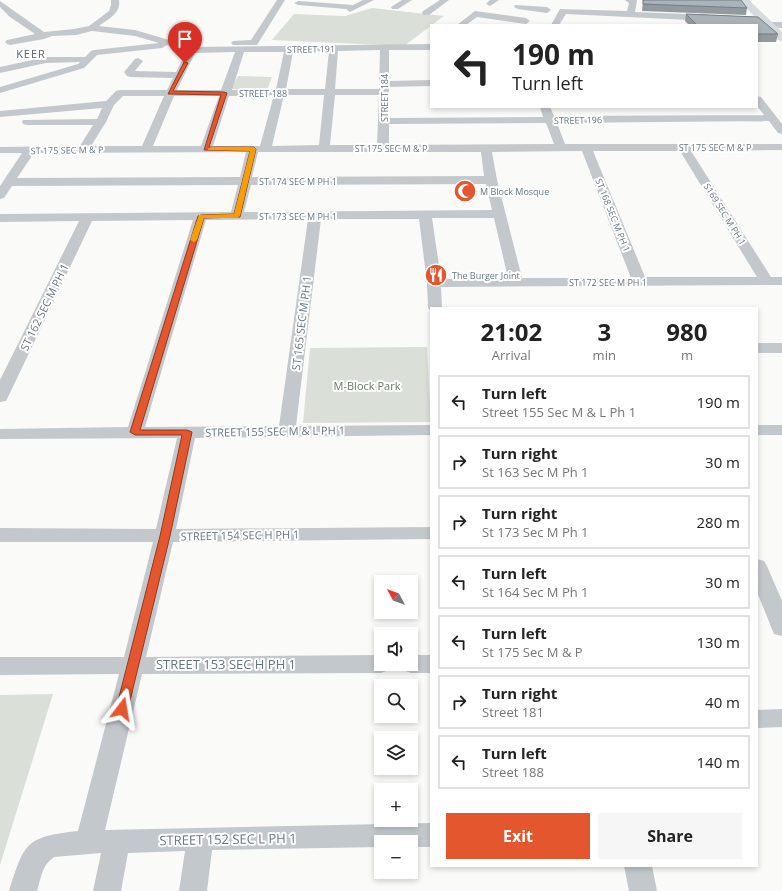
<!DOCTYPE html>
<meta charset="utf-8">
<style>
:root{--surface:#fff;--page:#f6f6f6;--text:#222;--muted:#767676;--line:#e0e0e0;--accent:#e4572e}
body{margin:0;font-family:"Open Sans",sans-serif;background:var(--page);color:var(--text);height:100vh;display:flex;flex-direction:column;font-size:15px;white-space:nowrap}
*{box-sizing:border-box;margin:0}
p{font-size:13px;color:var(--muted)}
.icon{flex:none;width:22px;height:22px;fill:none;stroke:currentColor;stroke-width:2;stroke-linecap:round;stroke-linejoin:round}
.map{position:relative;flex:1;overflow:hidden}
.sheet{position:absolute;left:430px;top:307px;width:328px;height:560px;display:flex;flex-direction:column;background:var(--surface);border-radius:0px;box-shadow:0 2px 6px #0003}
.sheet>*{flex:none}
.banner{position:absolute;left:430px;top:24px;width:328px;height:84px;border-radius:0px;box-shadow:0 2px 6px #0003;background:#fff;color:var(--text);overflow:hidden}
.needle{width:26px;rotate:311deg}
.buttons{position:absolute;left:374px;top:575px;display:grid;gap:8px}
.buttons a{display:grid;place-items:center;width:44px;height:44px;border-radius:0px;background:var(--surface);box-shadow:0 2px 6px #0003;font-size:20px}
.pin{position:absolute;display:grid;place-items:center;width:34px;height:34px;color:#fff;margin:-41px -17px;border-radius:50% 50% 50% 0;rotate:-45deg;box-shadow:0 0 4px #0007}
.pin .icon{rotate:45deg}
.me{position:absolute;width:44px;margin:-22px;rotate:14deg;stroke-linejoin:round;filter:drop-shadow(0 0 3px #0008)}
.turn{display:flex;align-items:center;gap:14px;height:84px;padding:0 16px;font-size:18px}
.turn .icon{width:52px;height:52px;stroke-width:2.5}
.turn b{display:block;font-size:28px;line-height:34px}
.eta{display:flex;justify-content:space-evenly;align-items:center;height:68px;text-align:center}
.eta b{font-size:24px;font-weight:700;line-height:28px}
.cta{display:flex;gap:8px;margin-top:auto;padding:8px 16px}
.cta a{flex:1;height:46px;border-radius:0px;background:var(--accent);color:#fff;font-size:16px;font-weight:700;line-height:46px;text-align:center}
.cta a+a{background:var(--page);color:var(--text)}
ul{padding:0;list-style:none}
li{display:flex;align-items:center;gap:12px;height:54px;margin:0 8px 6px;padding:0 8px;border:2px solid var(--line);border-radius:0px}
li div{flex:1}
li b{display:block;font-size:15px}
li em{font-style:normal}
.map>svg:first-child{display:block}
.green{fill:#dadfd7}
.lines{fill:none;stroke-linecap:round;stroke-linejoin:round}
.minor{fill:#c3c8cc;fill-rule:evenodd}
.major{fill:#d6dbdf;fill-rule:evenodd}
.wall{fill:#929a9f}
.building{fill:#aab3b9;stroke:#777d82}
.route{fill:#e4572e;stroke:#94391e}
.slow{fill:#f59e0b}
.labels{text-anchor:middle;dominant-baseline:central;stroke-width:4;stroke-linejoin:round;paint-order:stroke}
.far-street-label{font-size:9px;fill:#657683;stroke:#fff}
.far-poi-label{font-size:9px;fill:#657683;stroke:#fff;text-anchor:start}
.far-quarter-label{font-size:11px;letter-spacing:1px;fill:#57646e;stroke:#fff}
.street-label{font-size:11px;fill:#657683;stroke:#fff}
.park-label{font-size:11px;fill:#687a64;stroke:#fff}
.near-street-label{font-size:13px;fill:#657683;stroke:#fff}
</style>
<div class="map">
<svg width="782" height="891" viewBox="0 0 782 891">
<rect width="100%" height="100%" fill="#fafaf8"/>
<path class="green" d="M372,8l72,8 -40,30 -132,-6 22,-26 51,2z
M238,76l34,1 -5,13 -36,-1z
M427,347l4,75 -128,1 7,-75z
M53,694l-53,171v-170z"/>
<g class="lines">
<path class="minor" d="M111,0h8c2,14 -11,19 -20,26l36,4 58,17 238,-3v6h-42v31l42,-1v6l-42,1v31l154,-1 -3,-10h10l4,9 210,-1 -7,-9v-10l4,1 21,27v10l-4,-1 -9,-12 -212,2 8,21h217v6l-91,1 80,126h11v8l-341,2 1,21h-11v3l-3,-3 -1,-25 -8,-64h-98l-25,207 135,-1v10l-236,3 -19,91 255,-2v12l-258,3 -27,115 235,-2v9h11l-3,6 -8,3 -239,1 -37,156 326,-7v24h-20v-5h-30v5l-169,3 -5,41h-28l6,-40 -57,2 -7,38h-28l8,-38 -47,4c-12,8 -13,21 -17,34h-28c16,-49 16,-54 69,-60l41,-157 -119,1v-18h124l29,-115h-153v-14l156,1 21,-91 -177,1v-10l128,-2 65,-207 -101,1 -84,176 -2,4 -6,1v-22l79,-159 -79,1v-8l231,-2 7,-27 -226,1 -8,12 -4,1v-13l22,-33h-22v-6l80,-1 13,-21h-66l-4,-1 -1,-2 1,-2 74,-1 5,-11 -102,9v-6l106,-10 10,-10 4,-1h47l6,-12 -43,-1 -3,-1 -3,-4 11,-13 3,-1 5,3 -8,10 41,1 11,-21 -20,-6 -5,3 -65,7 -13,13 -84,25v-6l78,-23 2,-2 -34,1 -46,10v-6l46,-10h39l6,-6 3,-1 65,-7 -24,-7 -43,-5 -16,4 -24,1 -8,3 -34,6 -3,-1 -2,-2 2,-2 28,-6 -25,-17 -10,-10v-6l44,31 30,-3 15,-3 20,-15 2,-6zM380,50l-1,39h-44l3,-38zM329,51l-4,38h-39l7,-37zM235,52l-14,38h-44l18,-37zM244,52h40l-8,37 -44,1zM274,95l-14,51h-47l16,-50zM284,95h40l-5,50 -47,1zM335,95h44l-2,50h-47zM123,96h41l-22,50h-51l15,-24 8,-17zM174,96h45l-18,50h-48zM546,123l8,21 -165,1v-21zM582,151l49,127h-109l-25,-98 -5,-28zM593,151h87l77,126h-112zM246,152l-6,25 -223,1 17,-25zM258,152h223l3,24 -232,1zM486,184l6,26 -248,2 7,-27zM432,218h62l14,60 -67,1zM308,219l-29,207 -134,1 61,-207z
M277,0h8l-28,45h-24l-2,-2 2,-2 18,-1z
M363,0h11l-24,12 -4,-3 -48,-4 -4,-2 4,-2 55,4z
M402,0h10l-14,9h-6l-1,-2z
M440,0h9l-20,15h-6l-1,-2 1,-2z
M490,0h9l-9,6 -4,-2z
M625,0h12l-2,12 75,3 4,3 -4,3 -144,-7 -7,11h-8l9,-16 67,2 2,-8z
M515,5l32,2 4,3 -4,3 -29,-4 -4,-2z
M475,11l51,7 4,3 -4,3 -49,-7 -11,8h-9z
M768,22h14v6l-17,-1 -1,-2z
M757,343h25v10h-25z
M757,425h25v10h-25z
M757,559l7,2 3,5 15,35v35l-8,-2 -17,-42z
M411,655h20v18h-20l-8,-3 -3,-6h11z
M782,709v18l-25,1v-18z
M624,866h28l5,25h-28z"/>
<path class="major" d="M738,0h11l33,32v9l-4,-1z"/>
</g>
<path class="wall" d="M643,0l104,8 -1,7 -104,-4z
M686,14l72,3 20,17 -2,8h-19v-17h-68l-4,-4z"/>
<path class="building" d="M643,0h98l6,8 -104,-4z
M686,14l72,3 20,17h-21v-9h-60z"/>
<path class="route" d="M184,62l4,1 -15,28 51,1 3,1 -18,54h45l2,2 -16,68 -36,1 -64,212h47l5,2 -22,104 -42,173 -1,3 -5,2 -4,-2 -2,-3 44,-173 22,-101h-47l-5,-3 68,-216 3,-1 33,-1 16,-63 -46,-1 17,-55 -53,-1z"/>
<path class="slow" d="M211,147h43l2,2 -16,67 -3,2h-33l-7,22 -3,2 -4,-2 9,-25 35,-1 16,-63 -42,-1v-1z"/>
<defs>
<g id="mosque-disc" transform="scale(1.15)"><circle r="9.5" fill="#e4572e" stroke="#fff"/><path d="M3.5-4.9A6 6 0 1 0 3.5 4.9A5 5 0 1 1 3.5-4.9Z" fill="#fff"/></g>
<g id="restaurant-disc" transform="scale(1.15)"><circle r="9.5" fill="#e4572e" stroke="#fff"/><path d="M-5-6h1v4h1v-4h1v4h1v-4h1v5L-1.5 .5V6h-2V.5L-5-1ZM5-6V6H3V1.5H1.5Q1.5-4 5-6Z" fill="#fff"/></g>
</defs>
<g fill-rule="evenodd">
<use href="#mosque-disc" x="465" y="191"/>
<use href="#restaurant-disc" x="436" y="275"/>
</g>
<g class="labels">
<g class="far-street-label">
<text transform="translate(311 49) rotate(-1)">STREET 191</text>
<text x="263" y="93">STREET 188</text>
<text transform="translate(384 98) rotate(-90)">STREET 184</text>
<text transform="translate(578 120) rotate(-1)">STREET 196</text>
<text x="715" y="147">ST 175 SEC M &amp; P</text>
<text x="391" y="148">ST 175 SEC M &amp; P</text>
<text transform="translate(67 150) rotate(-1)">ST 175 SEC M &amp; P</text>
<text x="298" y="181">ST 174 SEC M PH 1</text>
<text transform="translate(725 214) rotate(58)">S169 SEC M PH 1</text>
<text transform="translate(613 215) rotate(68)">ST 168 SEC M PH 1</text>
<text x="298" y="216">ST 173 SEC M PH 1</text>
<text x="608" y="282">ST 172 SEC M PH 1</text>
</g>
<g class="far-poi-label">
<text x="480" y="191">M Block Mosque</text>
<text x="452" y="275">The Burger Joint</text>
</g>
<g class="far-quarter-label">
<text x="31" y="53">KEER</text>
</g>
<g class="street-label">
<text transform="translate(44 307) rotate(-64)">ST 162 SEC M PH 1</text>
<text transform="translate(301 323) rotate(-83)">ST 165 SEC M PH 1</text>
<text transform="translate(275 431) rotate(-1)">STREET 155 SEC M &amp; L PH 1</text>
<text transform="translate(240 535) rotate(-1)">STREET 154 SEC H PH 1</text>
</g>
<g class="park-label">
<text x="367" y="385">M-Block Park</text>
</g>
<g class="near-street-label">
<text x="226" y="664">STREET 153 SEC H PH 1</text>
<text transform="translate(228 839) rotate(-1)">STREET 152 SEC L PH 1</text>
</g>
</g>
</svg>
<div class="buttons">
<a><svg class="needle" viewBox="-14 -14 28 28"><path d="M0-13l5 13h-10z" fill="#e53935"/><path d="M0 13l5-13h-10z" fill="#767676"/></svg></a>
<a><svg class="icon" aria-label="sound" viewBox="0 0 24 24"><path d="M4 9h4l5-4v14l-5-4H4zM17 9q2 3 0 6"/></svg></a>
<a><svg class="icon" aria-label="search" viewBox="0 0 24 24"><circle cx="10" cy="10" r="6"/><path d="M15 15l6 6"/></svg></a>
<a><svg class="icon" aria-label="layers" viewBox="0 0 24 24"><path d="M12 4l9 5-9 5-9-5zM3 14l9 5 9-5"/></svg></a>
<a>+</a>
<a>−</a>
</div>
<div class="pin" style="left:185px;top:63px;background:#d93025"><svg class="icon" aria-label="arrive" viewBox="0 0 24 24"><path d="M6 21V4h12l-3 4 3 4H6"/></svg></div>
<svg class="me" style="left:122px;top:709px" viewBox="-20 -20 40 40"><path d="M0-17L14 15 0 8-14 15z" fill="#e4572e" stroke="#fff" stroke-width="4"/></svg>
<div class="banner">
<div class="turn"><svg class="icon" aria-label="left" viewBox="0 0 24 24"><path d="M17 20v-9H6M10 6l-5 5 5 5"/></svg><div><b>190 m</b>Turn left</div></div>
</div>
<section class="sheet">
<div class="eta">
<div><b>21:02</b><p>Arrival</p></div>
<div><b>3</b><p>min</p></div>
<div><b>980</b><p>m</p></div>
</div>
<ul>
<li><svg class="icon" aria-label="left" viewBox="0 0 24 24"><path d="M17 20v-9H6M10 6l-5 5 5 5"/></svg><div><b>Turn left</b><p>Street 155 Sec M &amp; L Ph 1</p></div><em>190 m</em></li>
<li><svg class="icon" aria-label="right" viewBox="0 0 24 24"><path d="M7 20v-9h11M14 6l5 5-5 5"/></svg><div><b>Turn right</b><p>St 163 Sec M Ph 1</p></div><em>30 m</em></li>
<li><svg class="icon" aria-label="right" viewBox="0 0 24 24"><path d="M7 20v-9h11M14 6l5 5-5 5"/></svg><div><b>Turn right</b><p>St 173 Sec M Ph 1</p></div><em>280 m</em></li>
<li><svg class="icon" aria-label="left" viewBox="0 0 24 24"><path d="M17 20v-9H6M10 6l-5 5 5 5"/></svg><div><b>Turn left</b><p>St 164 Sec M Ph 1</p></div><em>30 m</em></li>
<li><svg class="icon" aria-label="left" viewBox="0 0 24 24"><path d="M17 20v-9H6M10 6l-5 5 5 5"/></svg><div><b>Turn left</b><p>St 175 Sec M &amp; P</p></div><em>130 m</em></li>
<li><svg class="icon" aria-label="right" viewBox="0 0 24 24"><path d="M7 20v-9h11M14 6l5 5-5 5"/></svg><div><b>Turn right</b><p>Street 181</p></div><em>40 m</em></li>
<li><svg class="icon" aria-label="left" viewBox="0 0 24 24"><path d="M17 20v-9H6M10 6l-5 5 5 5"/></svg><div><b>Turn left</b><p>Street 188</p></div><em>140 m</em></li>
</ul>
<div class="cta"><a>Exit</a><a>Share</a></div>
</section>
</div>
